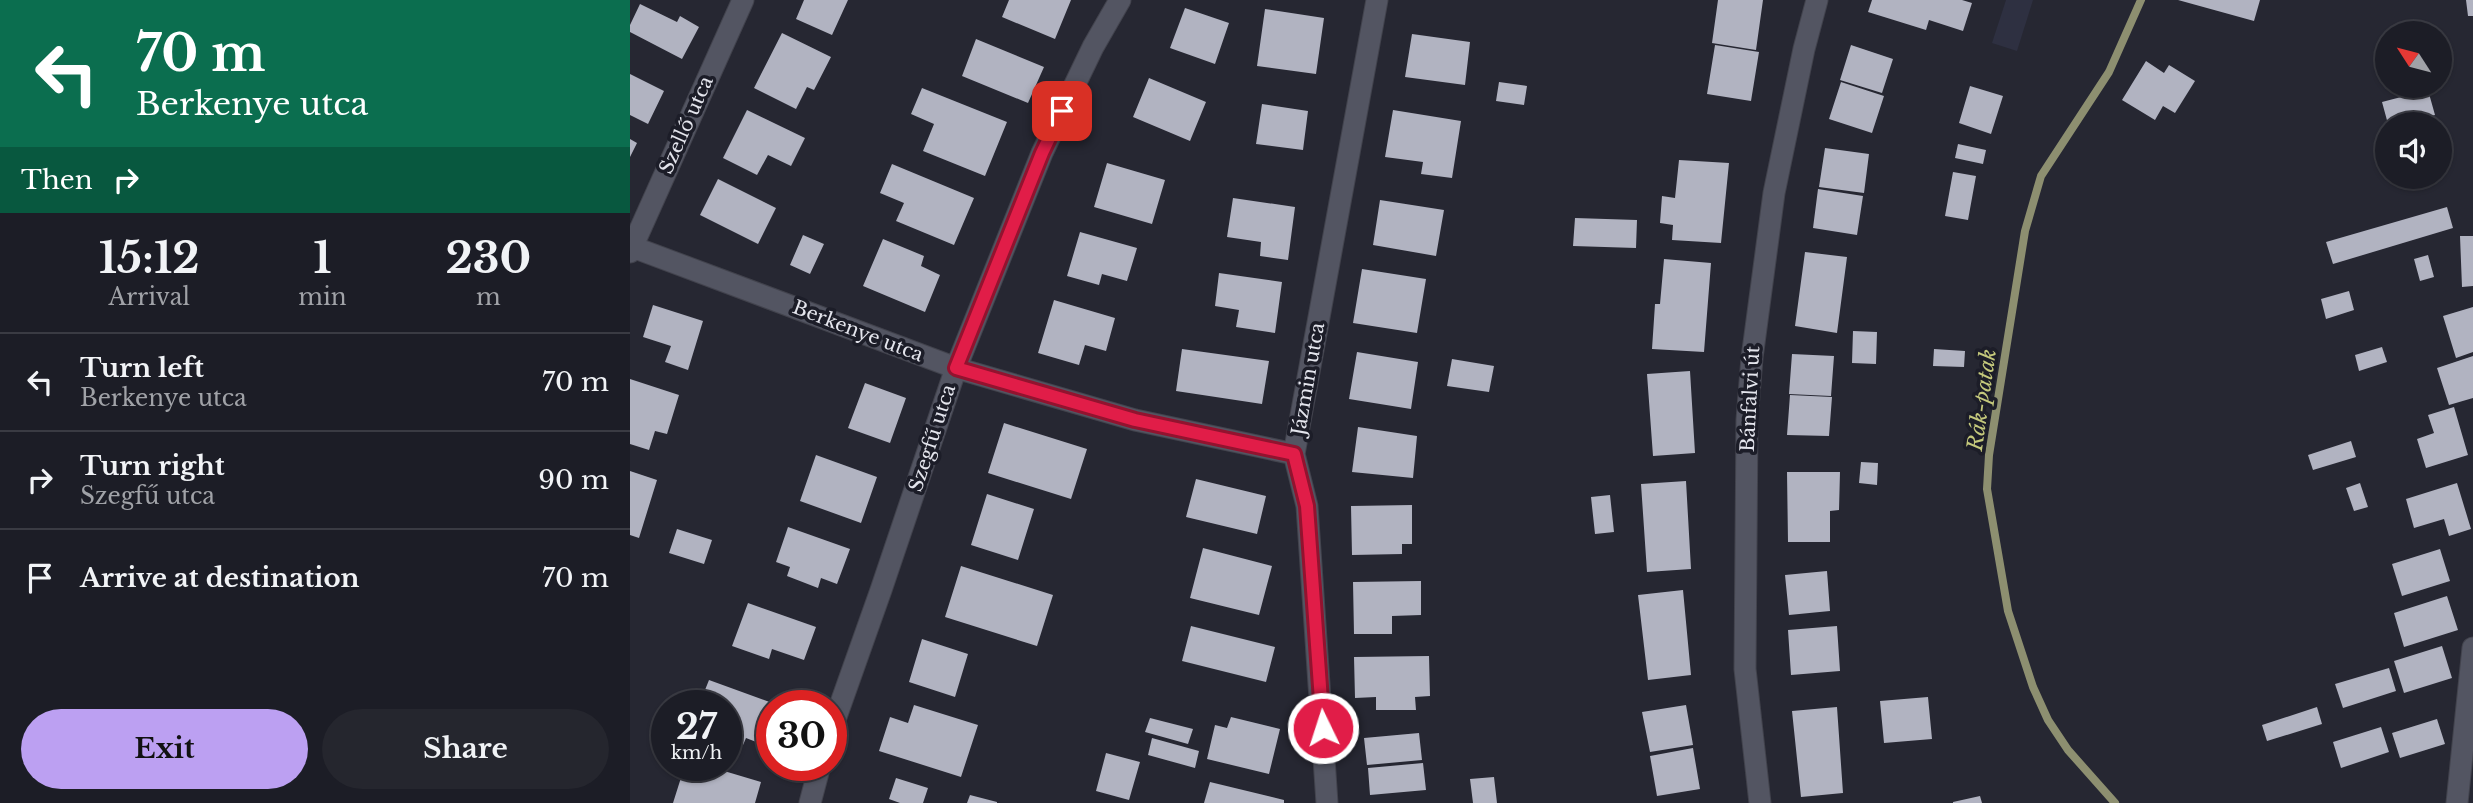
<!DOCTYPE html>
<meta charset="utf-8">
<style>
:root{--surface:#1c1d26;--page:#25262e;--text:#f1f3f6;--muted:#a0a2a7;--line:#3a3b43;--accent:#bca0f2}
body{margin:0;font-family:"Libre Baskerville",serif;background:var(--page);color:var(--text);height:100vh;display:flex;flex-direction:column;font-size:26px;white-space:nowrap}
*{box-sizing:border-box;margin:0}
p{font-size:23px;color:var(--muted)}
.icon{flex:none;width:38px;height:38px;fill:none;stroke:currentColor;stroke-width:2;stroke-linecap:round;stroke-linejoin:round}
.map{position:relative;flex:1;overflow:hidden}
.side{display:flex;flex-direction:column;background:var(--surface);width:630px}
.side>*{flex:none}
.guide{background:#0b6e4f;color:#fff;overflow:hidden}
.needle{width:46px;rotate:306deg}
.buttons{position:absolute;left:1745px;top:21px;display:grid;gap:14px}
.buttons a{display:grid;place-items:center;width:77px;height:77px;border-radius:50%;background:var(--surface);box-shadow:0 2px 5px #0004,0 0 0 2px var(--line);font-size:35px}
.speed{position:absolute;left:21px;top:690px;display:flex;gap:14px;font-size:35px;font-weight:700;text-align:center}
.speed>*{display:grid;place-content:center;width:91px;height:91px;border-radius:50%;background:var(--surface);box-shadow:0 2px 5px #0004,0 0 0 2px var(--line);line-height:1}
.speed small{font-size:18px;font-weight:400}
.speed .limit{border:10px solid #d22;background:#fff;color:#111}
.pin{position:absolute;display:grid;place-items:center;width:60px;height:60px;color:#fff;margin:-30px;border-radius:14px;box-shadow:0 4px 10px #0006}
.me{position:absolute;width:77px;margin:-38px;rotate:356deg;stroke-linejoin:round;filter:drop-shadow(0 0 5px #0008)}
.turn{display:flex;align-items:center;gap:24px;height:147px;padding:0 21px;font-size:32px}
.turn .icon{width:91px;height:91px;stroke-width:2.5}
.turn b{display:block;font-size:49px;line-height:60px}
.then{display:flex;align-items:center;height:66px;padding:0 21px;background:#0003;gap:14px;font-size:26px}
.eta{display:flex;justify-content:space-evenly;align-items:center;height:119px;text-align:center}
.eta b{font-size:42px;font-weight:800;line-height:49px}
.primary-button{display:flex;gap:14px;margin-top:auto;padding:14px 21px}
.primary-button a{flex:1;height:80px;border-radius:42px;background:var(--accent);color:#111;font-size:28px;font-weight:800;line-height:80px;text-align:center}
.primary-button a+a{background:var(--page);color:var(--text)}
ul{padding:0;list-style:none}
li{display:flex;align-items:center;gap:21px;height:98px;padding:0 21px;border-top:2px solid var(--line)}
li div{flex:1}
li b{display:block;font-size:26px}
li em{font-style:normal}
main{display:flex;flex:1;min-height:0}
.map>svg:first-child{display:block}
.built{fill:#2e3041}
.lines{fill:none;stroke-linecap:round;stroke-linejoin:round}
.stream{stroke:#8d8f70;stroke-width:8}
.building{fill:#b1b3c1}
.minor-casing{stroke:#42434d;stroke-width:23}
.minor{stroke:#535562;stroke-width:21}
.route-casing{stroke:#92132f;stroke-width:18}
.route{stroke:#e11d48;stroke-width:12}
.labels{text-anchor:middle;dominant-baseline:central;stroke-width:7;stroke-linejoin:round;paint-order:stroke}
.street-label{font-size:19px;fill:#e4e5ed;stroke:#1c1d28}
.water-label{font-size:21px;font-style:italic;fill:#c5c97c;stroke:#1c1d28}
</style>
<main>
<section class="side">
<div class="guide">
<div class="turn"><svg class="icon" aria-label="left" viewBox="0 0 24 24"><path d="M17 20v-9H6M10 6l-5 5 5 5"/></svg><div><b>70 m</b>Berkenye utca</div></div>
<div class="then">Then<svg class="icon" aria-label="right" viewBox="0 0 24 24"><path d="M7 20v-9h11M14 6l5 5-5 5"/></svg></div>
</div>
<div class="eta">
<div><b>15:12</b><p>Arrival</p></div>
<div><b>1</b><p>min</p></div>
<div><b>230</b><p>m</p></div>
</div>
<ul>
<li><svg class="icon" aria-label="left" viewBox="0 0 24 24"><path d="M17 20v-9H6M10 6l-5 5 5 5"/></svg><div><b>Turn left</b><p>Berkenye utca</p></div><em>70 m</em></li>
<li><svg class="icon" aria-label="right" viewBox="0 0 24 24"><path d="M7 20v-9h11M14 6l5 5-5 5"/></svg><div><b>Turn right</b><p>Szegfű utca</p></div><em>90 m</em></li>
<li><svg class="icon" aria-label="arrive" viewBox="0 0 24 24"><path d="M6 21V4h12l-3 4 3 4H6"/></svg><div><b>Arrive at destination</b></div><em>70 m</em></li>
</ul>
<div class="primary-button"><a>Exit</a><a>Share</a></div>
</section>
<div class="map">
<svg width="1843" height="803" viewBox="0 0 1843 803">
<rect width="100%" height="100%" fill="#262732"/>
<path class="built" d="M1376,0h27l-16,51 -25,-8z"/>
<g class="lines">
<path class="stream" d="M1485,803l-47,-53 -20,-30 -15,-33 -25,-76 -21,-122 2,-34 36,-224 16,-55 68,-104 32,-72"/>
</g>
<path class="building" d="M174,0h44l-16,35 -36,-16z
M379,0h62l-16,39 -53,-22z
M1088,0h45l-7,50 -44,-7z
M1242,0h90l10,3 -9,28 -34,-11 -3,10 -58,-18z
M1548,0h82l-6,21z
M1836,0h7v16h-5z
M10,4l37,18 3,-6 19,11 -17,32 -52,-27v-7z
M555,8l44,15 -14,41 -45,-16z
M635,9l59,9 -8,56 -59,-8z
M152,33l49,24 -17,33 -7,-3 -11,22 -42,-21z
M782,34l58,8 -5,43 -60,-8z
M346,39l68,28 -16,36 -66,-27z
M1085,45l44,7 -8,49 -44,-7z
M1221,45l42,14 -11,34 -42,-13z
M1516,61l18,12 5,-8 26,16 -20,32 -12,-7 -8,14 -33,-20z
M0,74l34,17 -16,33 -18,-9z
M519,78l57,24 -16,39 -57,-24z
M869,82l28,4 -3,19 -28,-4z
M1211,82l43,14 -12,37 -43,-14z
M1340,86l33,10 -12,38 -32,-11z
M292,88l85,34 -22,54 -62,-25 11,-27 -23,-10z
M1798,90l7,25 -35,9h-12l-6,-22z
M632,104l46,7 -5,39 -47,-6z
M117,110l58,28 -14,28 -23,-11 -11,20 -34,-17z
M763,110l68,11 -9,57 -31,-4 2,-12 -38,-5z
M0,139l7,4 -7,14z
M1328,144l28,6 -3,14 -28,-6z
M1195,148l44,6 -5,39 -45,-6z
M1049,160l50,3 -8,80 -49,-3 1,-15 -13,-2 2,-27 13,2z
M477,163l58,17 -13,44 -58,-17z
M262,164l82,34 -20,47 -58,-24 8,-18 -24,-10z
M1323,172l23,4 -8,44 -23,-4z
M88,179l58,29 -18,36 -58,-29z
M1188,189l45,7 -6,39 -44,-7z
M603,198l62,9 -7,53 -28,-4 1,-14 -34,-5z
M750,200l64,10 -8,46 -63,-11z
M1817,207l6,21 -120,36 -7,-22z
M945,218l62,2 -1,28 -63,-2z
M450,232l57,16 -10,33 -25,-7 -3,11 -32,-9z
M173,235l21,9 -14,30 -20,-9z
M1830,236h13v50l-11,1z
M253,239l41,17 -3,10 19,9 -15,37 -62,-26z
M1175,252l42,5 -10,76 -42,-7z
M1798,255l6,22 -14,4 -6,-22z
M1034,259l47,4 -7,89 -52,-3 3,-45h5z
M732,269l64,10 -9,54 -64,-10z
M589,273l63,9 -7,51 -39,-6 3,-17 -24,-4z
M1719,291l5,19 -28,9 -5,-20z
M424,300l61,18 -9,33 -21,-6 -6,20 -41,-12z
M23,305l50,16 -15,49 -23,-8 6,-16 -28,-9z
M1843,307v45l-17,6 -13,-42z
M1223,331l24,1 -1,32 -24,-1z
M1752,347l5,15 -28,9 -4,-16z
M552,349l87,12 -7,43 -86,-13z
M1304,349l31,2 -1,16 -31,-1z
M727,352l61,10 -7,47 -62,-10z
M1162,354l42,2 -3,40 -42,-2z
M1843,356v42l-24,7 -12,-37z
M822,359l42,7 -5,26 -42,-6z
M1060,371l5,82 -42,3 -6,-82z
M0,379l49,16 -12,39 -12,-3 -6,19 -19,-6z
M235,383l41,15 -16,45 -42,-15z
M1160,395l42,2 -3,39 -42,-1z
M1824,407l14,48 -42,13 -9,-29 17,-6 -6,-18z
M374,423l83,26 -16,50 -83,-26z
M728,427l59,9 -4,42 -61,-6z
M1721,441l5,16 -43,13 -5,-15z
M186,455l61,22 -16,46 -61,-22z
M1231,462l17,1 -1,22 -18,-2z
M0,471l27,9 -18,58 -9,-3z
M1157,472h53l-1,38 -9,1v31h-42z
M566,479l70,17 -9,38 -71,-17z
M1056,481l5,88 -44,3 -6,-88z
M1730,483l8,24 -14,4 -8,-23z
M1827,483l14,46 -22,7 -5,-17 -30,9 -8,-29z
M357,494l47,15 -16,51 -47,-15z
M980,495l4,37 -19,2 -4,-37z
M782,505v39h-10v10l-50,1 -1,-49z
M158,527l62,22 -13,35 -16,-6 -3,10 -31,-12 3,-9 -14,-5z
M47,529l35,11 -8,24 -35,-11z
M573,548l69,18 -13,49 -69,-17z
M1810,549l10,32 -48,15 -10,-32z
M331,566l92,29 -16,51 -92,-29z
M1197,571l3,40 -41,4 -4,-40z
M791,581v34l-29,1v18h-38l-1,-52z
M1053,590l8,85 -43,5 -10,-85z
M1817,596l11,34 -54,17 -10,-34z
M118,603l68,24 -12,33 -32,-11 -3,10 -37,-13z
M561,626l84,21 -9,35 -84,-21z
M1207,626l3,45 -49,4 -3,-45z
M292,639l46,15 -13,43 -46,-15z
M1812,646l10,32 -48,15 -10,-32z
M799,656l1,40 -15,1 1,13h-40v-13l-21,1 -1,-41z
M1759,668l7,23 -53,17 -8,-24z
M79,680l69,25h-6v43l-26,-10 -3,7 -17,-6v-34h-27z
M1298,697l4,42 -48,4 -4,-42z
M284,705l64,20 -17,52 -82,-26 11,-34 18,6z
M1056,705l7,40 -43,7 -8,-40z
M1207,707l6,86 -42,4 -9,-86z
M1687,707l5,17 -55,17 -5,-16z
M601,717l49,12 -11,45 -62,-15 8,-34 12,3z
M520,718l43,11 -5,15 -43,-12z
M1807,719l8,25 -45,14 -8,-25z
M1751,727l8,25 -48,16 -8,-26z
M789,733l3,27 -55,5 -3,-27z
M522,738l47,13 -4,17 -47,-13z
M1063,748l7,41 -43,7 -7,-40z
M476,753l34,9 -11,38 -33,-9z
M793,763l3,27 -56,5 -2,-27z
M55,765h19l57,17 -6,21h-82z
M864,777l3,26h-24l-3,-24z
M266,778l32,10 -5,15h-23l-11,-4z
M580,782l74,18v3h-80z
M340,795l27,7v1h-30z
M1350,796l2,7h-29v-1z"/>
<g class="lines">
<g class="minor-casing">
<path id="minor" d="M0,246l326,122 179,52 159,34
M0,252l113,-252
M201,731l50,-141 75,-222 86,-215 51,-106 27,-47
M180,803l10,-38
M697,803l-20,-297 -13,-52 83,-454
M1130,803l-15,-134 2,-249 5,-62 22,-165 30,-144 13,-49
M1827,803l16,-155"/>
</g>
<use href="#minor" class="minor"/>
</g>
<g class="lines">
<g class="route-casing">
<path id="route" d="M432,111l-20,42 -86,215 179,52 159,34 13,52 16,222"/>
</g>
<use href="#route" class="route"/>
</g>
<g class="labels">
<g class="street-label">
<text transform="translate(56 125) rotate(-66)">Szellő utca</text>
<text transform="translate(228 331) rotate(21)">Berkenye utca</text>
<text transform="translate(678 379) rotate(-80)">Jázmin utca</text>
<text transform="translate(1120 399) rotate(-87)">Bánfalvi út</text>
<text transform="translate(302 438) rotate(-72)">Szegfű utca</text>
</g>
<g class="water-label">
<text transform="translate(1352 400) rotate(-82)">Rák-patak</text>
</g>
</g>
</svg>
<div class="buttons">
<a><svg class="needle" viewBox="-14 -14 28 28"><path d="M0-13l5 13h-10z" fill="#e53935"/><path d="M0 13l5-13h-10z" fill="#a0a2a7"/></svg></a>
<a><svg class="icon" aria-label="sound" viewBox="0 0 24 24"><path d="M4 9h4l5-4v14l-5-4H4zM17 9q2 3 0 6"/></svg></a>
</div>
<div class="speed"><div>27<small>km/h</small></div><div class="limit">30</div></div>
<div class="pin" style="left:432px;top:111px;background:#d93025"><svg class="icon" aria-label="arrive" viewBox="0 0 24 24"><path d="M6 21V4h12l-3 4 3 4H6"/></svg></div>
<svg class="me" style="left:693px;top:728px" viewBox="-20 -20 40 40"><circle r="17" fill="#e11d48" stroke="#fff" stroke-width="3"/><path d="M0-11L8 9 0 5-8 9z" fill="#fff"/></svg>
</div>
</main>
